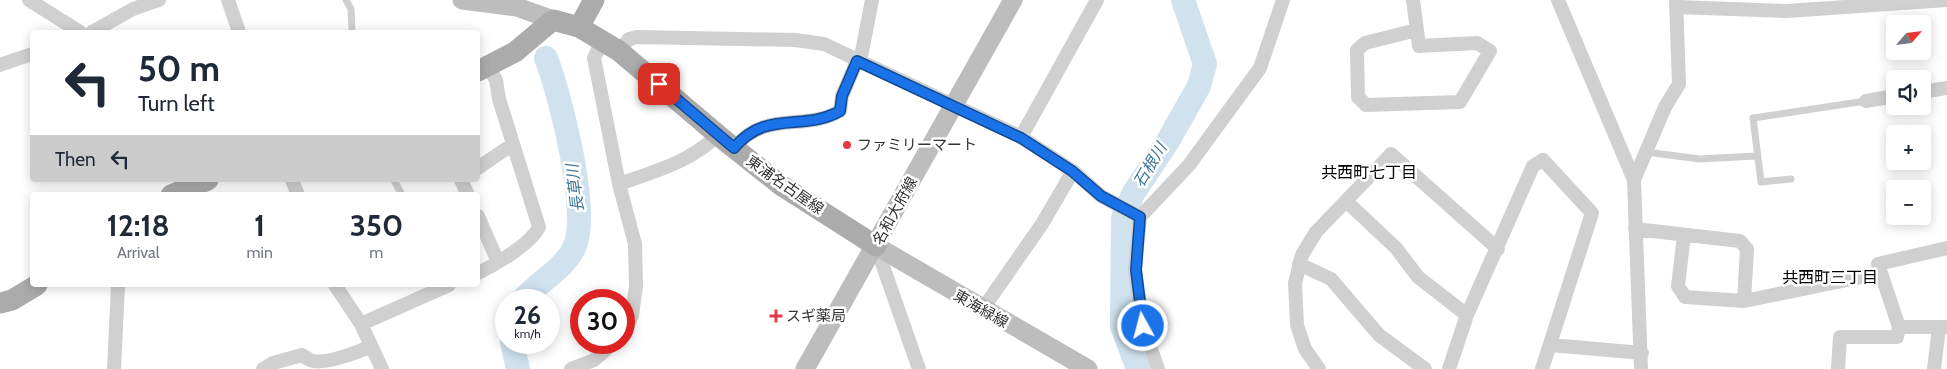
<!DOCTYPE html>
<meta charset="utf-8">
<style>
:root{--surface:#fff;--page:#f2f2f3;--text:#1f2937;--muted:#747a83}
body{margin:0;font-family:Cabin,"Noto Sans JP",sans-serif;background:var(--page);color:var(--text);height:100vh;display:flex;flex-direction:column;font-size:19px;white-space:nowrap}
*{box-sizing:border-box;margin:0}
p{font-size:16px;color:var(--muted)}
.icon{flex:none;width:28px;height:28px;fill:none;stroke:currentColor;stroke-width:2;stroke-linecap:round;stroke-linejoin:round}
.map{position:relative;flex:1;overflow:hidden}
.side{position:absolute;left:30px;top:192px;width:450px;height:95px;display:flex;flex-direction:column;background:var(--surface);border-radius:5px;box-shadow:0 2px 12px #0003}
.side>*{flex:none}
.hud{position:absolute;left:30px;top:30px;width:450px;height:152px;border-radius:5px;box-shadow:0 2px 12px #0003;background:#fff;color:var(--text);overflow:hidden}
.needle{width:32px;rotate:62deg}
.tools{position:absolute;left:1886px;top:15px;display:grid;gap:10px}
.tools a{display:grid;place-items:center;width:45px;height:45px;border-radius:5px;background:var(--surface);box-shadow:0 2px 12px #0003;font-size:25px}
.speed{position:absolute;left:495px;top:289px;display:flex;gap:10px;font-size:25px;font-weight:700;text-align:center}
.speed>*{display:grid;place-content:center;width:65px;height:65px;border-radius:50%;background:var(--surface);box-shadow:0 2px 12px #0003;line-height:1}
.speed small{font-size:12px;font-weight:400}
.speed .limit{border:8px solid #d22;background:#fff;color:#111}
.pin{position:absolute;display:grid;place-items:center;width:42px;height:42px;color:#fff;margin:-21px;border-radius:10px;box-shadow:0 2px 8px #0006}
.me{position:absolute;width:55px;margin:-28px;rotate:353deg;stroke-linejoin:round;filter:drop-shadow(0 0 4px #0008)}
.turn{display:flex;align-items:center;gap:18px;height:105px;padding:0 25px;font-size:22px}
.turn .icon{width:65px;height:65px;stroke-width:2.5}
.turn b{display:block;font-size:35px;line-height:42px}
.then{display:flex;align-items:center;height:48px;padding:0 25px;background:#0003;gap:10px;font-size:19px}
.eta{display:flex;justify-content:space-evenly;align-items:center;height:85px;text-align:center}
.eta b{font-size:30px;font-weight:800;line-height:35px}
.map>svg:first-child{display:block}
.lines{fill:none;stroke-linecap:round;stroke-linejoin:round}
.river{stroke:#cfe2ee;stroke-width:24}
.service{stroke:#d0d0d0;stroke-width:7}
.minor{stroke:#d0d0d0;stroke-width:14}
.secondary{stroke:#bdbdbd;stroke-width:19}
.primary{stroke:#ababab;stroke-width:21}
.route-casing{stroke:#114b97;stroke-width:12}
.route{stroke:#1a73e8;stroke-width:9}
.poi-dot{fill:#e63946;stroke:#fff;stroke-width:2}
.labels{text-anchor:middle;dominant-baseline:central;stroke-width:5;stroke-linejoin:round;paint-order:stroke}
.poi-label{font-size:15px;fill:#333;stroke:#fff;text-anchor:start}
.street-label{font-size:15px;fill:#333;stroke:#fff}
.water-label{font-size:16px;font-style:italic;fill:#3f7597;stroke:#fff}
.neighbourhood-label{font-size:16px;fill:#000;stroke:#fff}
</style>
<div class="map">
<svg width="1947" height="369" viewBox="0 0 1947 369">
<rect width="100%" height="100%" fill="#fff"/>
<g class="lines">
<path class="river" d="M523,300c15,-18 40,-30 51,-52 17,-34 -14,-154 -28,-190
M512,342l6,27
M1138,369l-16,-43 1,-108 10,-24 35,-53 31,-55 6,-22 -22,-64"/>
<path class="service" d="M346,0l5,9 1,23
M1646,152l54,7 56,-3
M1791,179l-30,3 -8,-64 113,-17
M394,180l8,15"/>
<path class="minor" d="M29,0l51,32
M228,0l11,32
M1413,0l6,46 58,-3 13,8 -30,51 -94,3 -8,-8 -1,-47 8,-7 52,-13
M1558,0l76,180
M1677,7l110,4 160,-11
M92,32l41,-23 26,-9
M602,41l-8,17 25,126 16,60 1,42 -4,29 -8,19
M619,51l10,-12 8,-2 158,3 29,4 197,93 52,34 -31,53 -60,86
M860,62l12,-62
M0,65l32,-11
M1922,92l25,-4
M1866,101l29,-5
M1021,137l76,-137
M734,148c32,-39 69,-16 106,-37l2,-15 15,-35
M478,168l35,-24
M1073,171l28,25 39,21
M292,180l6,15
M461,180l7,15
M619,184c34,-12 74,-23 98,-49
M1346,201l50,47 22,29 49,38
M478,216l20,46
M1635,229l105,12 7,8 -3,52
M1684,235l-6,51 7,11 59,4 137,-28
M876,246l43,123
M1299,264l32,15 48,56 46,34
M478,273c17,-8 53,-29 61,-46l-40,-128 -3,-19 -8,-14
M335,285l26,39 21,45
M361,324l88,-39
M1899,327l-21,-63 69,-16
M1551,345l91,8
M114,369l4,-84
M263,369l10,-6 29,-8c3,2 7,5 11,6 13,3 46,-9 58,-15
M571,369l23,-9 21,-18
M1158,369l-15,-43 -8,-56 5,-53 49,-52 71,-97 23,-68
M1319,369l-14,-20 -8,-24 -2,-42 7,-28 14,-23 75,-78 107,95
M1449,369l18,-54 66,-149 10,-6 49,53 -50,156
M1641,369l-7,-189 31,-73 14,-23 -3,-84
M1838,369l2,-32h57l2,-10h48
M1934,369l5,-41"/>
<path class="secondary" d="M462,0l55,7 36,13
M876,246l212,123
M805,369l208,-369"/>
<path class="primary" d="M579,27l15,-27
M478,71l37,-19 38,-32 26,7 40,24 105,89 58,46 94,60
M171,195l37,-15
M0,303l12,-3 25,-15"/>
</g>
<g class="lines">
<g class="route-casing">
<path id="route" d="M659,84l75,64c32,-39 69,-16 106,-37l2,-15 15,-35 164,77 51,33 29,25 39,21 -4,53 7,56"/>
</g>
<use href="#route" class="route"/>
</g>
<g class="poi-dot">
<circle cx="847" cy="145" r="5"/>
<path d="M773.5 308.5h5v5h5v5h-5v5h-5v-5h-5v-5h5z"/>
</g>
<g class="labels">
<g class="poi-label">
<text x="857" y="145">ファミリーマート</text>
<text x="786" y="316">スギ薬局</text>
</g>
<g class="street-label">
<text transform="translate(785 185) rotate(35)">東浦名古屋線</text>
<text transform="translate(895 211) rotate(-61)">名和大府線</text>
<text transform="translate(981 309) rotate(30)">東海緑線</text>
</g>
<g class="water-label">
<text transform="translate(1150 165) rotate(-59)">石根川</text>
<text transform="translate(575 188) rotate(-97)">長草川</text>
</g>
<g class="neighbourhood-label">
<text x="1369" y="172">共西町七丁目</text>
<text x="1830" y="277">共西町三丁目</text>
</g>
</g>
</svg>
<div class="tools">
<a><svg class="needle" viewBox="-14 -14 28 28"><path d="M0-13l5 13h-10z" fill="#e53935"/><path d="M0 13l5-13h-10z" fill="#747a83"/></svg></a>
<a><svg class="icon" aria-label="sound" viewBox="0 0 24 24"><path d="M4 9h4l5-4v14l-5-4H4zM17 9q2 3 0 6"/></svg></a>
<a>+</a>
<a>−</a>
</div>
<div class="speed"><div>26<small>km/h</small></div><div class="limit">30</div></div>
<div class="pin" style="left:659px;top:84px;background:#d93025"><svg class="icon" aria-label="arrive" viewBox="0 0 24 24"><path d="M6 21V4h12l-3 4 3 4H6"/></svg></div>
<svg class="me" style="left:1143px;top:326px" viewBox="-20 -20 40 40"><circle r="17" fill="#1a73e8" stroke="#fff" stroke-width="3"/><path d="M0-11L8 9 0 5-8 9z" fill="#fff"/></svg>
<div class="hud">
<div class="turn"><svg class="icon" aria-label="left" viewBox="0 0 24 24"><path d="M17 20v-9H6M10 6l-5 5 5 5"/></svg><div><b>50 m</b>Turn left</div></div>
<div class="then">Then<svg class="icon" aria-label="left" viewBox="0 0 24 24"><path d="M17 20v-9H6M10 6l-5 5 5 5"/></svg></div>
</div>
<section class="side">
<div class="eta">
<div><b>12:18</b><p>Arrival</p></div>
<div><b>1</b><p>min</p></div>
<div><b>350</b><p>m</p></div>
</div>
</section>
</div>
